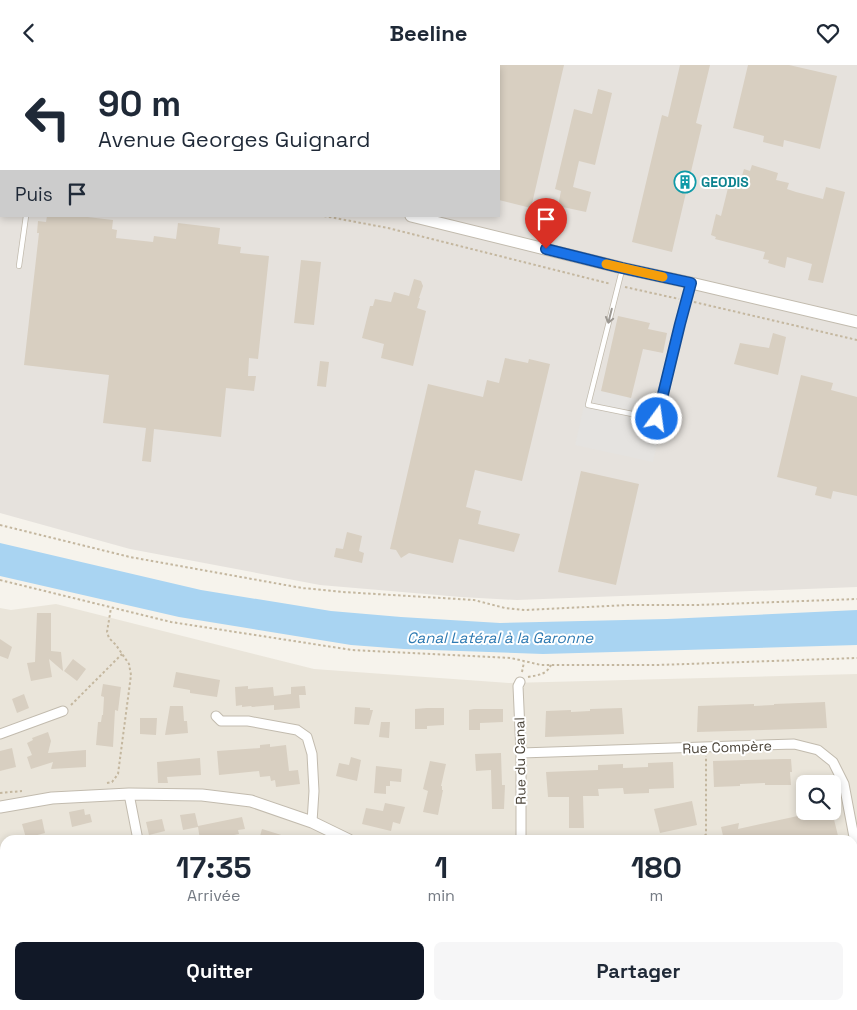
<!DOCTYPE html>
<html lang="fr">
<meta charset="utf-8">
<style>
:root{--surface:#fff;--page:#f6f6f7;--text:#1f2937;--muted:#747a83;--accent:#111827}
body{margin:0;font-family:"Space Grotesk",sans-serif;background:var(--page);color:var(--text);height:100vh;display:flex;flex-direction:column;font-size:19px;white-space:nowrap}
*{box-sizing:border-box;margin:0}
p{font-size:16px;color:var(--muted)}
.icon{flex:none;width:28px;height:28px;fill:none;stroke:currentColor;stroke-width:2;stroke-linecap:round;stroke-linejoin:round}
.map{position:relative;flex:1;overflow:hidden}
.panel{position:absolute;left:0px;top:770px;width:858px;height:175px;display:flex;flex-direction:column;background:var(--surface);border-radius:15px 15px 0 0;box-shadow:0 2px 8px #0003}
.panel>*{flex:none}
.top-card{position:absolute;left:0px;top:0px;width:500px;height:152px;box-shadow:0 2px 8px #0003;background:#fff;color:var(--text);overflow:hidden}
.buttons{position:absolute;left:796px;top:710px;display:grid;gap:10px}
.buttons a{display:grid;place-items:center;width:45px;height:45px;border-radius:8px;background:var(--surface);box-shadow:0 2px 8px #0003;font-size:25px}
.pin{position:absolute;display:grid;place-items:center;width:42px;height:42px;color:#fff;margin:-51px -21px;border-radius:50% 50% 50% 0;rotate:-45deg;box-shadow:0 0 5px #0007}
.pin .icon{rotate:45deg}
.me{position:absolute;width:55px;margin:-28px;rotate:14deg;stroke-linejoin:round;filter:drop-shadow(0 0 4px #0008)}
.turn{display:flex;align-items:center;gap:18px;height:105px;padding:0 15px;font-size:22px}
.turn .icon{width:65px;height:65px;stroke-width:2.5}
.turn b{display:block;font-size:35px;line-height:42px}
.then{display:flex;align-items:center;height:48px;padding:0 15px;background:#0003;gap:10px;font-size:19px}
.eta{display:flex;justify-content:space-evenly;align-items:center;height:85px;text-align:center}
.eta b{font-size:30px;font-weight:600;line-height:35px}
.button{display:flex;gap:10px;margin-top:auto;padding:10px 15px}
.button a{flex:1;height:58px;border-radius:8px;background:var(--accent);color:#fff;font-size:20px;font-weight:600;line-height:58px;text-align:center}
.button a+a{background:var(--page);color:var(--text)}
header{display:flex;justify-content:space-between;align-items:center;height:65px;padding:0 15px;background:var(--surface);font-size:22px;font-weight:600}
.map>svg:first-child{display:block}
.residential{fill:#eae5da;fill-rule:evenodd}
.industrial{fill:#e6e2dd;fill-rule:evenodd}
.parking{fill:#e5e3e0}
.water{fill:#a9d4f2}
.building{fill:#d8cfc1}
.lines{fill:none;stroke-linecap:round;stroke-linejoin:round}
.service-casing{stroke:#c2bbae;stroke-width:6}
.minor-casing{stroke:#c2bbae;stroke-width:11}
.tertiary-casing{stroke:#c2bbae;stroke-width:13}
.path{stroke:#c4b79f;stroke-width:2;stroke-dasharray:2.5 2.5;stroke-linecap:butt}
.service{stroke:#fff;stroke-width:4.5}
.minor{stroke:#fff;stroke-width:9}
.tertiary{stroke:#fff;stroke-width:11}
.oneway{stroke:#9c9892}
.route-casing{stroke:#114b97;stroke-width:12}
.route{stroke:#1a73e8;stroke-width:9}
.slow{stroke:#f59e0b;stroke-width:9}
.labels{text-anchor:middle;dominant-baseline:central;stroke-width:4;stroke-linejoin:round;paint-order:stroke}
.culture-label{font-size:14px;font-weight:bold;fill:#0d838f;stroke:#fff;text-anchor:start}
.street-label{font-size:14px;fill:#4b4439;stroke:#fff}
.water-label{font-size:15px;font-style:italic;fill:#2e7ab2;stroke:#fff}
</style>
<header><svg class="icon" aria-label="back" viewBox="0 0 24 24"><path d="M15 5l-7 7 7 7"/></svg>Beeline<svg class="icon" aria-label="heart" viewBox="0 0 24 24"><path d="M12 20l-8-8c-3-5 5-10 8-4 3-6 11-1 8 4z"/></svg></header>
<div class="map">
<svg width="857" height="945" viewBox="0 0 857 945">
<rect width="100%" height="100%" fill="#f6f3ec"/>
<path class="residential" d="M56,539l258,65 195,14 348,-9v336h-857v-402l11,2zM805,719h27v27h-27zM5,775h847v165h-847z"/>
<path class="industrial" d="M0,0h857v522l-340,13 -56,-3 -141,-12 -190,-36 -130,-36zM1,1h498v150h-498z"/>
<path class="parking" d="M588,323l78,18 -13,56 -78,-17z"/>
<path class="water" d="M0,478l201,47 130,21 70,6 99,6 167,-4 190,-9v35l-314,9 -139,-5 -53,-4 -172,-28 -179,-41z"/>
<path class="building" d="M499,0h65l-33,143 -32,-8z
M680,0h30l-14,58 6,2 -30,127 -40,-10 30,-127 6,2z
M748,0h41l48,11 -17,73 -36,-9 -1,7 -20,-5 1,-6 -31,-8z
M598,24l14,4 -17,72 -16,-4 -6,26 18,5 -5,20 -28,-6 3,-15 -6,-2 19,-80 18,5z
M752,100l26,8 -2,7 13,3 -2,6 9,3 27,7 3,-12 19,5 -22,91 -15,-3 4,-16 -25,-7 -2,11 -17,-5 1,-3 -6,-1 2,-7 -50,-13 1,-2 -5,-2 5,-21 5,2 10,-40 10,3 3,-10 6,2z
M47,151h32l34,4 -1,9 5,1 -1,8 37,4 1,-6 22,3 2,-16 42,5 -2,16 23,3 -1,6 29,3 -11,103 -9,-1 -1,18h8l-2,15 -28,-3 -5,49 -67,-8 -3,33 -9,-1 4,-33 -43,-5 6,-48 -85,-10 15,-132h-2l1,-12 8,1z
M301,195l20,2 -7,63 -20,-2z
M414,214l7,2 2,5 -4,12h1l-3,10 9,3 -13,55 -32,-8 3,-14 -22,-6 8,-32h3l2,-7 16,3 3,-10 15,4z
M618,251l32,7 -2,6 19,4 -4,20 -20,-4 -12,49 -30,-7z
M773,268l13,4 -8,38 -44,-11 6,-21 29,5z
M505,293l23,5 1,-4 21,5 -28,117 -47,-11 -9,37 15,4 -3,13 42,10 -6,18 -55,-13 -6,24 -44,-10 -8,5 -5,-8 -6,-1 38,-165 55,13 4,-17 12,3z
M320,296l9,1 -3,25 -9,-1z
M801,310l32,8 -2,7 26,7v99l-24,-5 -2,8 -16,-4 2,-8 -40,-10z
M581,406l58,13 -23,101 -58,-13z
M347,467l15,4 -3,15 5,2 -2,10 -28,-6 2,-9 7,1z
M37,548h14v38l10,1 2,19 -14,-12 3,18 -21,4 -4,-18 8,-1z
M0,574l12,8 -4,12 -8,-3z
M73,594l13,10 -9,12 -13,-10z
M176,607l44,8 -3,17 -27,-4v-3l-17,-3z
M103,619l18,3 -3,24 -3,-1 -2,37 -17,-2 2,-23h3l1,-7h1l1,-18 -3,-1z
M248,621v3l25,-2 1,9 17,-2v-7l14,-1 1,9h-7l1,13 -26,2v-5l-22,2 -1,-1 -9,1v-2l-6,1 -1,-19z
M24,629l5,14 -12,5 -5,-14z
M825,637l2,26 -130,4 1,-26 56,-2v2l20,-1v-1z
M170,641h13l1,15h3l1,12 -23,2z
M355,642l15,1v2h3l-4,15 -15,-1z
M427,643h17v17l-17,1v3h-12v-20z
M622,643l2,26 -79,3 1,-26 25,-1v2l19,-1v-2z
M474,644h29v13l-23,1v7h-11v-20z
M140,653h17l-1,17 -16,-1z
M381,657h9l-1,16 -10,-1z
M48,667l3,9 -3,12 38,-3v17l-35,2 2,-7 -22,7 -4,-12 5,-2 -5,-12 6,-3 -1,-2z
M270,679v3l16,-2 3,26 9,-1 2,14 -24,3 -1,-7 -4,1 -1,-5 -10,1 -1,-6 -40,4 -2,-24 43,-3v-3z
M12,683l4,19 -16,4v-20z
M501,688l1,32h3l-1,24h-12l-1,-39 -15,1 -1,-17z
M351,692l10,3 -4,21 -21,-5 3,-13 10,2z
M200,693l1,17 -34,2 1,6h-10l-1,-21z
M783,694h8l1,13h-2l1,13h-26v-2l-25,1v2l-26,1 -1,-26z
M430,696l16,3 -5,22h1v4h1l-5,25 -15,-3 5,-21 -5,-2z
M673,697l1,26 -25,1v4l-25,1 -1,-6 -25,1 1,7h-16l1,32h-15v-31h-21l-2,-25 52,-2v-5l25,-1v4l25,-1v-4z
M376,701l26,3 -1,13 -11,-1v5h-4v8l-12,-1z
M692,736l5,24 -37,8 -6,-24z
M385,738l20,4 -5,17 -7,-2 -2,9 -29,-7 4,-16 17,3z
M84,744l1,6 5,-1 2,8 -20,5 -3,-15z
M806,746h26l7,29h-115l-3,-13 18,-4 -1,6 69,-15z
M195,748l3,13 44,-9 3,12 -7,1 1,4 -30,6h-9l-2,-13 -15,3 -3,-15z
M42,754l3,14 -19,5 -4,-14z
M162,754l3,12 -16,4 -3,-13z
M262,764l29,9 -1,2h-31z"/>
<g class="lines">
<g class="service-casing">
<path id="service" d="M19,201l7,-50
M622,205l-34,135 69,14 23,-95 11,-41"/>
</g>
<g class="minor-casing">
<path id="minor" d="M520,617l-2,4 3,67v87
M216,651l5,5h27l49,9 10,7 5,17 2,37 -2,31
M0,669l63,-23
M521,688l273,-9 24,6 15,12 11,22 13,69
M129,729l9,46
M852,817l5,-1
M0,840l5,-1
M852,915l5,-1
M0,920l5,1
M0,934l4,11
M112,940l37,5
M397,940l2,5
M702,940l1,5
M830,940l2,5
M51,945l9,-5
M504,945l6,-5
M714,945l23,-5"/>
</g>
<g class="tertiary-casing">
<path id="tertiary" d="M0,98l1,1
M411,151l211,52 69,15 166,39
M0,742l52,-9 77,-4 73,1 49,6 61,21 37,18
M641,940l4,5"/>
</g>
<path class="path" d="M0,115h1
M324,151l64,12 223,56
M625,222l54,12
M694,237l163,38
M0,460l130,32 172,31 41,4 131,8 31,8 20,2 103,-5h69l160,-6
M0,515l171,42 181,28 159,8 30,7h117l199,-7
M522,607l2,-10
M528,612c10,-2 18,-2 23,-12
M71,640l51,-51
M107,718l5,-1 6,-8 13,-99 -2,-11 -13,-19 -7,-7 -2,-6 4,-24
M0,728l22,-2
M359,773l5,2
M702,775l4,-6v-78"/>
<use href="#service" class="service"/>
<use href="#minor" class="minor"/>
<use href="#tertiary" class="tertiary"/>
</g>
<defs><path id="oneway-shaft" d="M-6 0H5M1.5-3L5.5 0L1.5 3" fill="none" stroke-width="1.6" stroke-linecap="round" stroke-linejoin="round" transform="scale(1.25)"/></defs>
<use class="oneway" href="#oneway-shaft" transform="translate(610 251) rotate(104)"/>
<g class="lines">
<g class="route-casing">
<path id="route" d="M546,184l76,19 69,15 -11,41 -23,95"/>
</g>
<use href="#route" class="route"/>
<path class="slow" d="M606,199l57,13"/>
</g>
<defs>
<g id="building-ring" transform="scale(1.125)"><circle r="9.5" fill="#fff" stroke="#0f9aa8" stroke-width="1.5"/><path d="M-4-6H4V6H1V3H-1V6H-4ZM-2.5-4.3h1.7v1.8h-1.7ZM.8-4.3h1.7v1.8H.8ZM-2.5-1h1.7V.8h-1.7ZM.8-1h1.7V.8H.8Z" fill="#0f9aa8"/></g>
</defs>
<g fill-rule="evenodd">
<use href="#building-ring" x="685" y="117"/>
</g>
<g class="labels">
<g class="culture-label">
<text x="701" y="117">GEODIS</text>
</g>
<g class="street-label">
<text transform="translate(727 682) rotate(-2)">Rue Compère</text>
<text transform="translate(520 696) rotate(-91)">Rue du Canal</text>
</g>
<g class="water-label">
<text x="500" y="572">Canal Latéral à la Garonne</text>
</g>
</g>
</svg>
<div class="buttons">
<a><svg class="icon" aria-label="search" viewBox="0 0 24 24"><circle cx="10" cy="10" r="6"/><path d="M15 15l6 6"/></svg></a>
</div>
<div class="pin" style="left:546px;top:184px;background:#d93025"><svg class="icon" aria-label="arrive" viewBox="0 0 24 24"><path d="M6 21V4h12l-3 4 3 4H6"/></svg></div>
<svg class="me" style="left:657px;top:354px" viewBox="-20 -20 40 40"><circle r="17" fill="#1a73e8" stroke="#fff" stroke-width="3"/><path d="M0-11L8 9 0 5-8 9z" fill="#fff"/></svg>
<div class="top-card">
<div class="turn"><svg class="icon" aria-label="left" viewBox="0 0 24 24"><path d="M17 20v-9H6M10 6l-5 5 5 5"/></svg><div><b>90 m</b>Avenue Georges Guignard</div></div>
<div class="then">Puis<svg class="icon" aria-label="arrive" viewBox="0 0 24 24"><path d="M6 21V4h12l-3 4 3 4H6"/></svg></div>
</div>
<section class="panel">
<div class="eta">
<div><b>17:35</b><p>Arrivée</p></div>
<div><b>1</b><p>min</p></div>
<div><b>180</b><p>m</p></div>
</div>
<div class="button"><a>Quitter</a><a>Partager</a></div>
</section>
</div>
